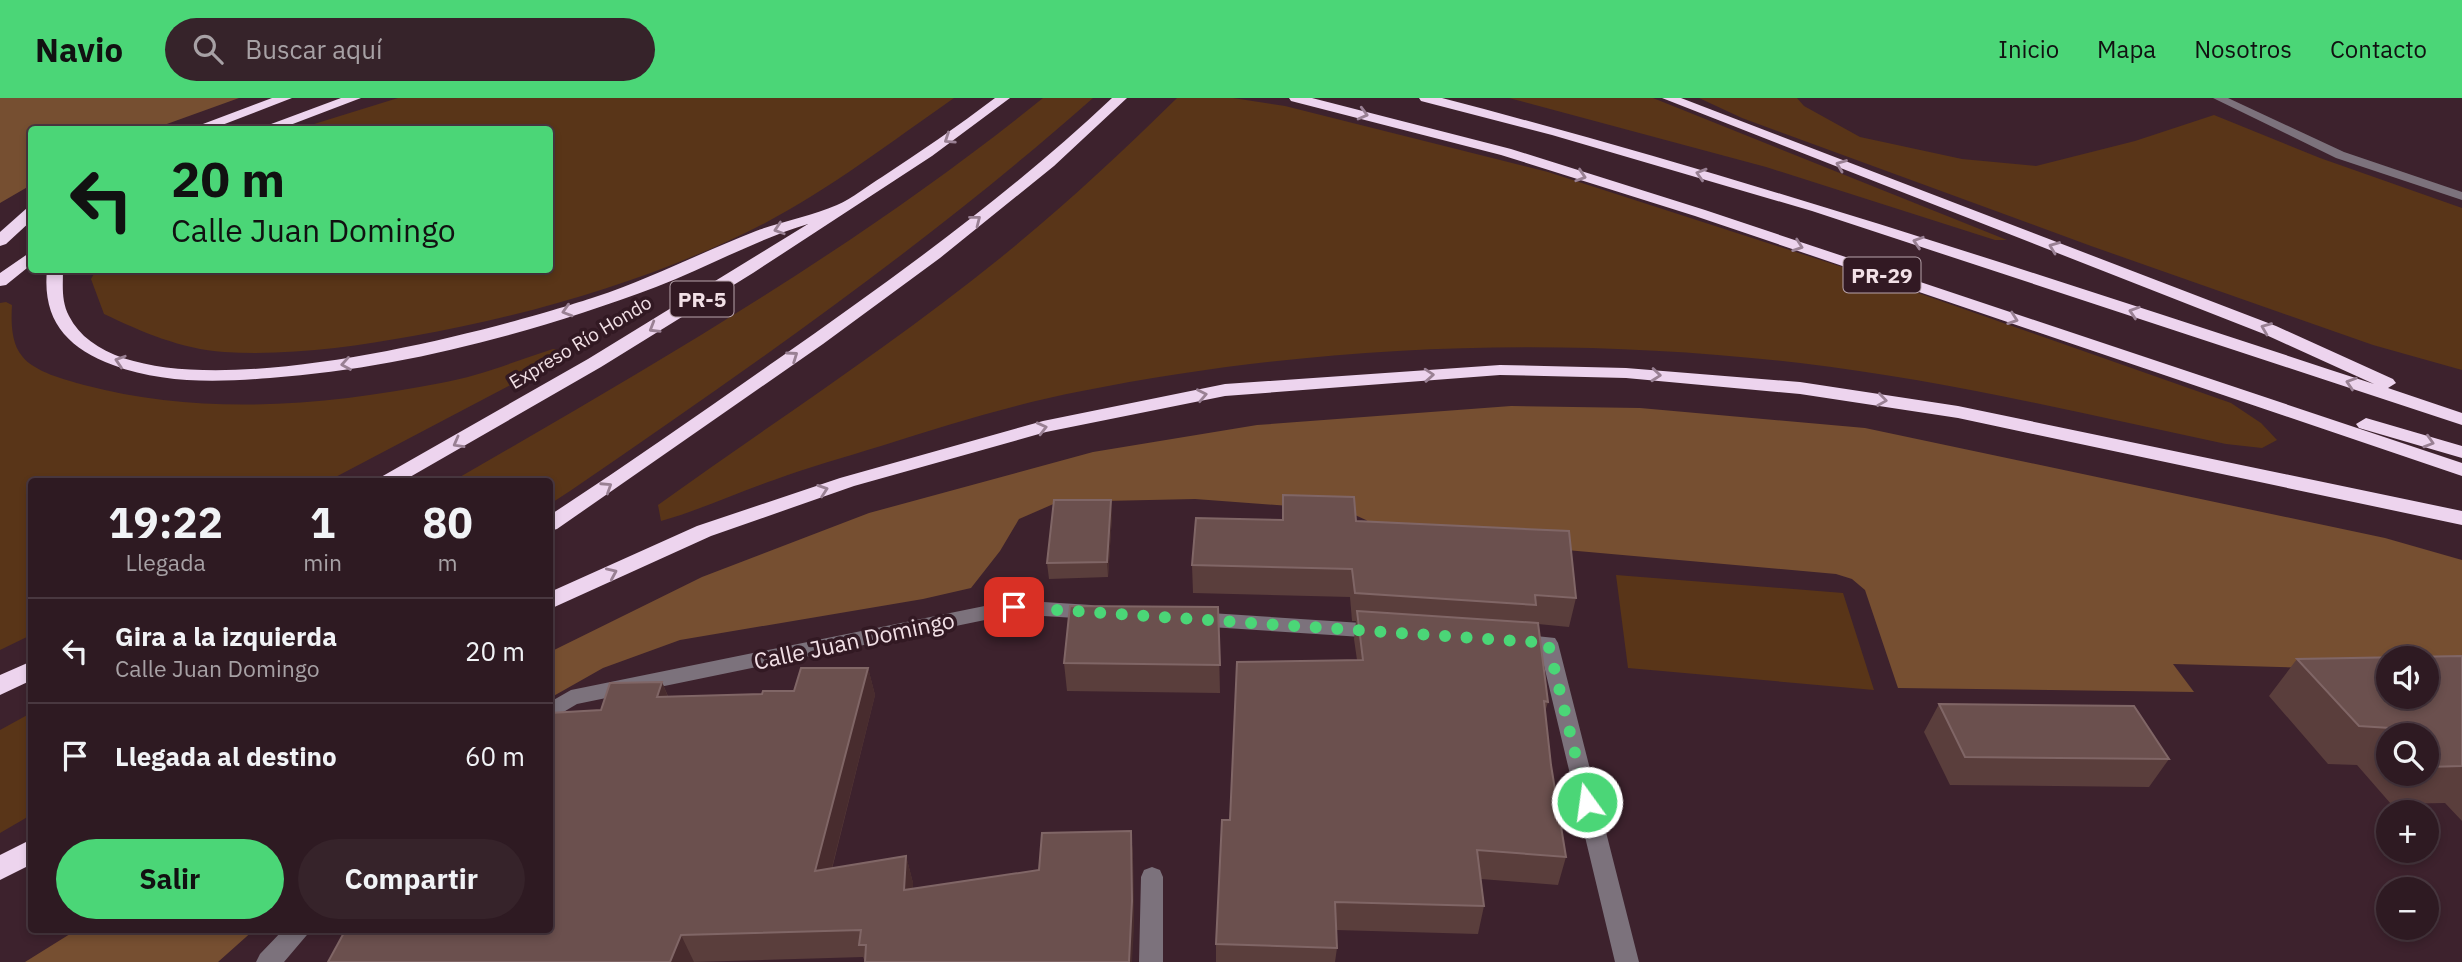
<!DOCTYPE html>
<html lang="es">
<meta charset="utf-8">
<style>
:root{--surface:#2e1a22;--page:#36232a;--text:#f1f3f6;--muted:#a7a1a5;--line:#493840;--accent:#4bd677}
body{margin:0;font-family:"IBM Plex Sans",sans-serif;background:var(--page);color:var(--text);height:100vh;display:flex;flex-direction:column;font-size:26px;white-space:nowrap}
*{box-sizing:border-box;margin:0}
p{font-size:23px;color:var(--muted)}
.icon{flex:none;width:38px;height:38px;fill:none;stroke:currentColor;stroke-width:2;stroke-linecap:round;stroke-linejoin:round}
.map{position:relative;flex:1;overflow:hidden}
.sheet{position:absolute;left:28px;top:380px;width:525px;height:455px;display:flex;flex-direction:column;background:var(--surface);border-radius:7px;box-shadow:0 4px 10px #0003,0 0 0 2px var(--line)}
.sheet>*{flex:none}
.top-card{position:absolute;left:28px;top:28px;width:525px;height:147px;border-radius:7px;box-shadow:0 4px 10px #0003,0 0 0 2px var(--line);background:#4bd677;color:#111;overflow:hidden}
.tools{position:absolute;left:2376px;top:548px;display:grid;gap:14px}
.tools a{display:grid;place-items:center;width:63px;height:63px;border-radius:50%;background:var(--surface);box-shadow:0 4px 10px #0003,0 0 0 2px var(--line);font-size:35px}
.pin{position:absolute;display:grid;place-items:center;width:60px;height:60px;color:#fff;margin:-30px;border-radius:14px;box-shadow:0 4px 10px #0006}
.me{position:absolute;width:77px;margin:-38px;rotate:346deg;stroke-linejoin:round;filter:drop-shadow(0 0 5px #0008)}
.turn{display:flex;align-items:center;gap:24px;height:147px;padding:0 28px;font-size:32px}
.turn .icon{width:91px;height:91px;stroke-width:2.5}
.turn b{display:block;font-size:49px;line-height:60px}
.eta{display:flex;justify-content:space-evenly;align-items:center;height:119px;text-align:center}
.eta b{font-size:42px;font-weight:800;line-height:49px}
.action{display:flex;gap:14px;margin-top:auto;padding:14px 28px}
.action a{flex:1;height:80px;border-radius:42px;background:var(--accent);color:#111;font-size:28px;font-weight:800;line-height:80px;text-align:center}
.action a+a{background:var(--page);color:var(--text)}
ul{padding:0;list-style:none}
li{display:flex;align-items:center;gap:21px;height:105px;padding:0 28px;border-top:2px solid var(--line)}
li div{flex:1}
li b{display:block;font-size:26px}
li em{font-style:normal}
header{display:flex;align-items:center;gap:42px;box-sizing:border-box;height:98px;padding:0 35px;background:var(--accent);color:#111}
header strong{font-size:33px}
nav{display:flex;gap:38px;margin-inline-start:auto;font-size:24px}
.search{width:490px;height:63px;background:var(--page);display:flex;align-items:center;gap:18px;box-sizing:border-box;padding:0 24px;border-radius:38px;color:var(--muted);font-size:26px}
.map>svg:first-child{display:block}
.green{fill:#593518}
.forest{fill:#764f31}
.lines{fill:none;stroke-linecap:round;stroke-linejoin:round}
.minor{fill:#7c727c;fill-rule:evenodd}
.highway{fill:#edd4ee;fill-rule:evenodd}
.wall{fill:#5a3e3c;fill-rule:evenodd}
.shaded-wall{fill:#482c2e}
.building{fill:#6b504e;stroke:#806666;stroke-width:2;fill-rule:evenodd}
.oneway{stroke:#998093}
.route{stroke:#4bd677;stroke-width:12;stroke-dasharray:0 21.6}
.labels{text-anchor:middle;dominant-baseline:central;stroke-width:7;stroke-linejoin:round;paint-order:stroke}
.far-street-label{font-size:19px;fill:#f2e0e6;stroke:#321923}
.shield{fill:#321923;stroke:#b8a4ac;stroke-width:2}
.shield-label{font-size:21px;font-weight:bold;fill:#f2e0e6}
.street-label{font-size:23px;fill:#f2e0e6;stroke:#321923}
</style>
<header>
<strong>Navio</strong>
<div class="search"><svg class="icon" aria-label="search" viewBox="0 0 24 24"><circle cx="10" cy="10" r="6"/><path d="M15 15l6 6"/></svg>Buscar aquí</div>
<nav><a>Inicio</a><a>Mapa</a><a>Nosotros</a><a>Contacto</a></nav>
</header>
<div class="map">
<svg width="2462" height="864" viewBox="0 0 2462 864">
<rect width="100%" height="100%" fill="#3d222d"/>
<path class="green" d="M398,0h556c-73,51 -146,108 -228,144 -99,45 -206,75 -313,94 -61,11 -126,20 -189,16 -43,-3 -82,-20 -120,-38l-13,-35 5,-9h454v-140l-252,-1z
M1043,0h50c-165,146 -342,269 -523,393l-20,13v-23h-97c203,-117 407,-235 590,-383z
M1177,0h56l52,8 263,66 319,103 364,128 30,20 16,17 -15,8 -36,-4c-142,-30 -282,-64 -426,-81 -239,-28 -482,-19 -718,28 -68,13 -135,34 -201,55 -36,11 -72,21 -107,34 -38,13 -74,30 -113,41l-3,-16c114,-82 232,-158 341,-246 62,-50 121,-105 178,-161z
M1509,0h144l354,142h-12l-229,-73z
M1699,0h98l7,8 56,31 102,22 74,7 99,-25 79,-26 106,43 142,50v162l-89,-25 -282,-99 -349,-128z
M6,204l6,3c-1,16 -1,38 10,51 12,16 44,24 62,29 118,31 239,21 357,-2 38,-7 75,-22 112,-34l14,2 -5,7 -234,123h-296l-1,154 -31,15v-347z
M1616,477l227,18 31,97 -246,-22z
M31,615v102l-31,18v-103z"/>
<path class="forest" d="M0,0h239l-86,31 -121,1 -1,55 -31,18z
M1511,308l129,2 225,20 520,110 77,22v112l-35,-14h-38v12l-216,-6 21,28 -296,-4 -33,-98 -13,-11 -16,-5 -451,-40 -19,-14 -22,-10 -149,-11 -137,3 -39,17 -19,32 -29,37 -48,11 -243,41 -77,28 -53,30v-46l152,-75 167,-64 224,-61 164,-27z
M78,831h177l-37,33h-193z"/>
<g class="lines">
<path class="minor" d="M2213,0h15l116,54 118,40v8l-126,-42z
M1014,502l77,5 7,2 2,5 -2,5 -7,2 -77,-5 -437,90 -27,16v-18l21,-12z
M1195,514l182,12 7,2 3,5 -3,5 -7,2 -182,-12 -7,-2 -2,-5 2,-5z
M1517,536l38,4 3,5 81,319h-24l-75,-313 -30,-3 -3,-5 3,-5z
M1152,769l8,3 3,7v85h-24l2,-85 3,-7z
M284,831h28l-28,33h-28l4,-8z"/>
<path class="highway" d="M272,0h20l-83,32h-22z
M341,0h20l-84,32h-22z
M995,0h15l-78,58 -179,117 -152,94 -198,114h-25l3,-4 207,-118 220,-135c-53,16 -100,43 -152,63 -123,46 -254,81 -386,91 -52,4 -107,6 -157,-13 -46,-17 -71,-45 -66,-95h16c0,15 -2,31 6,46 59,117 430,13 526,-19 55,-18 107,-45 161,-66 27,-10 56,-15 81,-26 16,-7 30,-19 45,-28 38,-25 76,-51 113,-79z
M1112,0h15l-73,68 -114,92 -117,86 -266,185 -7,2v-16c77,-50 152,-103 228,-156 116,-81 231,-164 334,-261z
M1289,0h23l199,51 194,61 757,253v13l-767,-260 -194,-61 -210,-54z
M1419,0h23c315,82 623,185 932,286l-110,-50 -602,-236h19l595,228 117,53 3,4 -8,5 74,25v12l-650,-214 -260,-76 -131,-34z
M32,109v13l-26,24 -6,2v-14l27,-24z
M32,153v13l-26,21 -6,1v-13z
M1500,267l126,3 174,14 158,24 504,105v14l-504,-107 -158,-24 -174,-16 -126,-3 -275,21 -179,36 -192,54 -143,50 -161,73v-17l147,-66 143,-48 203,-57 182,-37z
M2366,320l96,28v12l-103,-30 -3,-4z
M32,563v19l-32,15v-20z
M32,741v25l-32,16v-25z"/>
</g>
<path class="wall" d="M1112,417l-4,62 -59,2 -2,-16z
M1282,422l74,1 220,77 -7,29 -31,-3 10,78 -3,10 6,53 15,92 -8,28 -77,-6 3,27 -6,28 -142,-4 1,18 -2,14h-119v-18l14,-124 127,-160 -3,-21 2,-18h-4l-2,-24 -157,-4 -1,-28z
M1218,509l2,86 -153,-2 -3,-28z
M2462,558v165l-17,-18 -54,1 -34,-39 -29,-1 -59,-68 28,-37zM2389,637h38v39h-38z
M868,570l7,27 -43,174 74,-13 7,27v6l126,-19 92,-39 2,27 1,70 -269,34 -2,-5 -170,5h-365l273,-252 61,-28 6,14 94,-2 32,-3z
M1939,606l230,55 -20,28 -199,-2 -26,-53z"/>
<path class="shaded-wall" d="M1111,402l1,15 -4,62 -1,-15z
M868,570l7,27 -51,204 -9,-28z
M662,584l11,28 -16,-13z
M1131,733l2,27 1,70 -2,34h-3z
M906,758l7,27 -1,34 -8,-27z
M681,837l13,27h-24z"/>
<path class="building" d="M1283,397l71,2 2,24 213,10 7,67 -41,-3 1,10 -181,-12 -3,-24 -160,-4 4,-47 87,2z
M1054,402h57l-4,62 -60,1z
M1070,508l148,1 2,58 -156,-2z
M1357,513l181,12 10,79 -4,-1 7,64 15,92 -89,-7 7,56 -149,-4 2,46 -121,-4 6,-124h8l7,-158 126,-2z
M2462,558v110l-35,1v-32h-31l-6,-7 -31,-2 -62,-67zM2389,560h38v38h-38z
M801,570h67l-53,203 91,-15 -2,34 135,-20 3,-37 89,-2 1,70 -3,61h-264l1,-17h-7l2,-15 -180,5 -11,27h-342l18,-33h204v-216l51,-3 9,-27 52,-1 -5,15 105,-3 1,-3h31z
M1939,606l195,2 35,53 -204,-2z"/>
<defs><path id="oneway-chevron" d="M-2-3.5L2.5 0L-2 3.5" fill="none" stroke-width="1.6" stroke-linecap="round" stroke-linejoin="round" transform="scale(1.75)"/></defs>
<g class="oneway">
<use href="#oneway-chevron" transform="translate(1363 16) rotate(15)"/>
<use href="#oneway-chevron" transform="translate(949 41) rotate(146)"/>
<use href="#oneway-chevron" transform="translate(1841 67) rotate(-159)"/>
<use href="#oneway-chevron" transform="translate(1701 76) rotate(-163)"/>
<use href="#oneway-chevron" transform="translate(1581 78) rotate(18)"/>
<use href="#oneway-chevron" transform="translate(976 122) rotate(-38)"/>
<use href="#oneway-chevron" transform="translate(779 131) rotate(162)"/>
<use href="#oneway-chevron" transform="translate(1918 144) rotate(-162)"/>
<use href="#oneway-chevron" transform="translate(1798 148) rotate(19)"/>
<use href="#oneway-chevron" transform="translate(2054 149) rotate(-159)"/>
<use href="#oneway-chevron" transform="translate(567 213) rotate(163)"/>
<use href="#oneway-chevron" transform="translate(2134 214) rotate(-162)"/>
<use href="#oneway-chevron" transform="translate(2013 221) rotate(19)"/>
<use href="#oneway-chevron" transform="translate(654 230) rotate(149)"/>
<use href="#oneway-chevron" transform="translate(2266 230) rotate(-158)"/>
<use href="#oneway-chevron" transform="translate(793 258) rotate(-35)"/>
<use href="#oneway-chevron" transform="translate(120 263) rotate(-162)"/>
<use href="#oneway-chevron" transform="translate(346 266) rotate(170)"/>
<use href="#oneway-chevron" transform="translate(1429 277) rotate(-4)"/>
<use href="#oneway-chevron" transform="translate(1656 277) rotate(5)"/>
<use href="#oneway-chevron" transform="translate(2351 285) rotate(-162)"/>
<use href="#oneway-chevron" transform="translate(1202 297) rotate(-11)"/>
<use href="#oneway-chevron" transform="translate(1882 302) rotate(8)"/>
<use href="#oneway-chevron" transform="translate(1042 330) rotate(-14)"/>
<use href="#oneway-chevron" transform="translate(2429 344) rotate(17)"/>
<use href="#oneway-chevron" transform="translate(458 345) rotate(151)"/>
<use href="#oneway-chevron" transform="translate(607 389) rotate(-33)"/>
<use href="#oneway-chevron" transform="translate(823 392) rotate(-19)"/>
<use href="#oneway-chevron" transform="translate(612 475) rotate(-24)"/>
</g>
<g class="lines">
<path class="route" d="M1014,509l534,36 39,159"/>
</g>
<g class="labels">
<g class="far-street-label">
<text transform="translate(580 244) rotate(-31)">Expreso Río Hondo</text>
</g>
<g class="shield">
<rect x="1843.5" y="159.5" width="77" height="35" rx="5"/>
<rect x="670.5" y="183.5" width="63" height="35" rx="5"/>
</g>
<g class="shield-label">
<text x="1882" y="177">PR-29</text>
<text x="702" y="201">PR-5</text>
</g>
<g class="street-label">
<text transform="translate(854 542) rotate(-12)">Calle Juan Domingo</text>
</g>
</g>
</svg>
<div class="tools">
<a><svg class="icon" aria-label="sound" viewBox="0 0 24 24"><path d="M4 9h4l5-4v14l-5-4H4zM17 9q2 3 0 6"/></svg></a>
<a><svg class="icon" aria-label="search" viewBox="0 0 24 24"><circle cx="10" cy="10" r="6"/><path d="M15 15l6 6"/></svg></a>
<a>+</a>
<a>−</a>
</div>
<div class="pin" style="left:1014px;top:509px;background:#d93025"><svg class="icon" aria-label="arrive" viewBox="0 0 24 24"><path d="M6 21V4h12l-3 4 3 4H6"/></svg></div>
<svg class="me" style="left:1587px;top:704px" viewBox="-20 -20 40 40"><circle r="17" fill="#4bd677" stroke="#fff" stroke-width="3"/><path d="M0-11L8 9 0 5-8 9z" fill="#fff"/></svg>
<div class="top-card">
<div class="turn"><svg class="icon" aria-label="left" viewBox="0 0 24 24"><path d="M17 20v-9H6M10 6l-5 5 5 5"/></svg><div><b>20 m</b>Calle Juan Domingo</div></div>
</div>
<section class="sheet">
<div class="eta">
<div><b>19:22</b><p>Llegada</p></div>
<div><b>1</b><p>min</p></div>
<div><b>80</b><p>m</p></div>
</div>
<ul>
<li><svg class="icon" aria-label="left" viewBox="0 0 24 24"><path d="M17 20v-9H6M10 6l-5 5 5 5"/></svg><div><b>Gira a la izquierda</b><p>Calle Juan Domingo</p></div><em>20 m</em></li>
<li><svg class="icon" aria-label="arrive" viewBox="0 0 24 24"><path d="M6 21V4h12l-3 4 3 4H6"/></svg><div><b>Llegada al destino</b></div><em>60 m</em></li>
</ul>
<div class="action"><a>Salir</a><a>Compartir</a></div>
</section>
</div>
